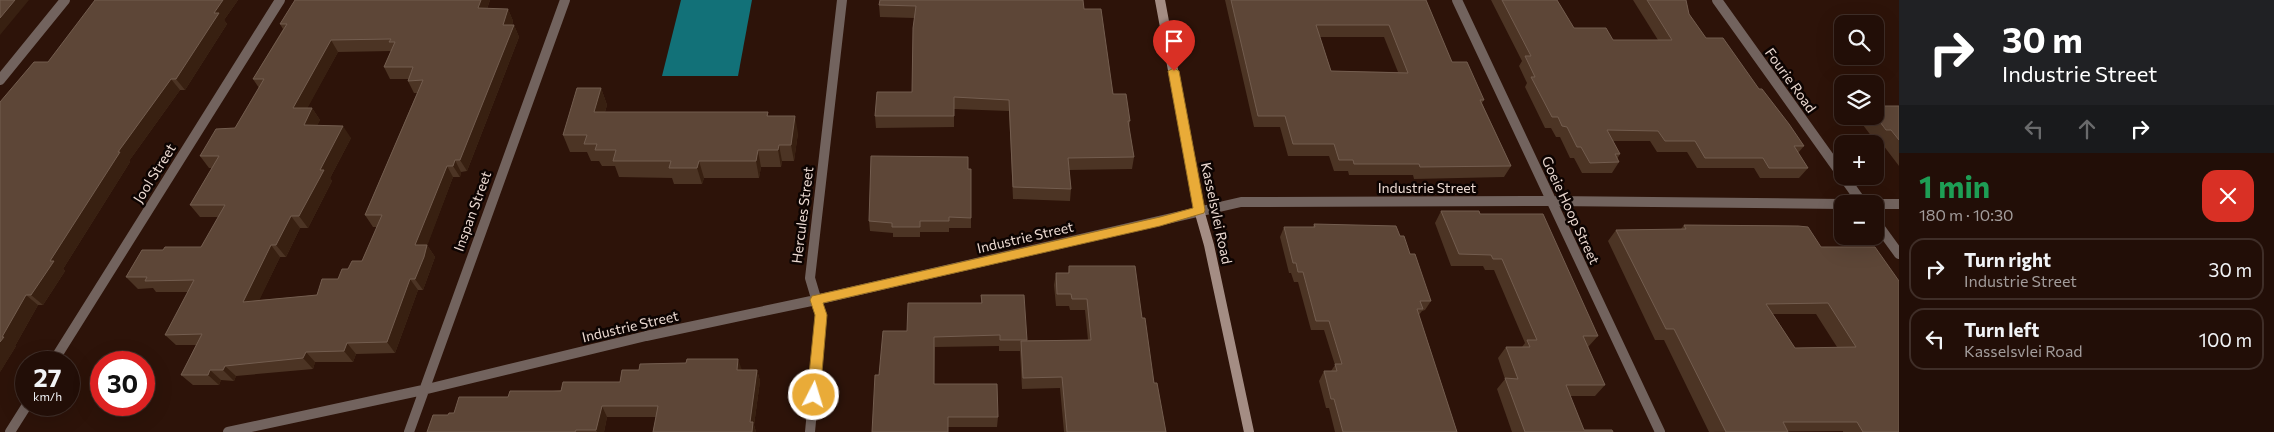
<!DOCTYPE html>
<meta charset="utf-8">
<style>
:root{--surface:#220e07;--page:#2a1711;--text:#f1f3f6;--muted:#a29c9b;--line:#3f2e28}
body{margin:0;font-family:Commissioner,sans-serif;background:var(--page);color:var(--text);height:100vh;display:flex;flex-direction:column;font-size:19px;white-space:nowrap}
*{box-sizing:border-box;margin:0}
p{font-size:16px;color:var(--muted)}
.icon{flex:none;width:28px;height:28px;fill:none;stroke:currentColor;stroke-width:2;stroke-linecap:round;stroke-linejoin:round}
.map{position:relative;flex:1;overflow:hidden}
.details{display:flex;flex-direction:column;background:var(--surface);width:375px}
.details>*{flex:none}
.top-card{background:#202124;color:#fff;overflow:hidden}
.tools{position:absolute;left:1834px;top:15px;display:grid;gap:10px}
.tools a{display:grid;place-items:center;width:50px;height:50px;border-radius:10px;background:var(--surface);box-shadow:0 5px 20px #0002,0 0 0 1px var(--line);font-size:25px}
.speed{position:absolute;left:15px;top:351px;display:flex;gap:10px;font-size:25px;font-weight:700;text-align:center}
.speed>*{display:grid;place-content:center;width:65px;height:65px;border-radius:50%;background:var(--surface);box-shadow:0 5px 20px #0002,0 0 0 1px var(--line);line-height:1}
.speed small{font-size:12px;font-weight:400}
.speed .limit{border:8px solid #d22;background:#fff;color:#111}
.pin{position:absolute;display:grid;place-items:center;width:42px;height:42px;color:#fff;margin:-51px -21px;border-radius:50% 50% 50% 0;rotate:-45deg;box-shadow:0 0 5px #0007}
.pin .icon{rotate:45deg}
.me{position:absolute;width:55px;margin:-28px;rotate:5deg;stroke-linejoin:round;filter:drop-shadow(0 0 4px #0008)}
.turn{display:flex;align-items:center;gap:18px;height:105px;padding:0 20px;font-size:22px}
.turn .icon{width:65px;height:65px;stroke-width:2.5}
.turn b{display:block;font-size:35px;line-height:42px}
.lanes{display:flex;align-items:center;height:48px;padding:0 20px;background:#0003;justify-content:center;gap:25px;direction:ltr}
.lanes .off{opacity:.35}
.round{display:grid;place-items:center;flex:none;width:52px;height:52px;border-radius:15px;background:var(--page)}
.head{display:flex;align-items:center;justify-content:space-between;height:85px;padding:0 20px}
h1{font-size:30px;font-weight:700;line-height:38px;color:#1e9e55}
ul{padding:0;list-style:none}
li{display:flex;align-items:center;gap:15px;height:62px;margin:0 10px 8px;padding:0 10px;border:2px solid var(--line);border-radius:15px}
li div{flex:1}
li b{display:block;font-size:19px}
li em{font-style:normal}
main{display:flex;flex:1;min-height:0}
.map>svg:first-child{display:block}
.water{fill:#127178}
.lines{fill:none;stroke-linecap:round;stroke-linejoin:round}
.street{stroke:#72635e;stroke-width:10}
.secondary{stroke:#a48d84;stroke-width:10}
.wall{fill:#4c3424;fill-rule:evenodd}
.shaded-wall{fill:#382011}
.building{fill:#5d4637;stroke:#735d4f;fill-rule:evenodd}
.route{fill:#e9ab38;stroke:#976f24}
.labels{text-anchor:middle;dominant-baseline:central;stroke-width:5;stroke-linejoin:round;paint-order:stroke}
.street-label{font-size:14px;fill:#ebd9d1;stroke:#0d0402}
</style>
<main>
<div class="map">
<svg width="1899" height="432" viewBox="0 0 1899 432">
<rect width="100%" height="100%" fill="#2d1309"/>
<path class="water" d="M681,0h71l-14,76h-76z"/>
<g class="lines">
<path class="street" d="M1457,0l203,432
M1717,0l125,175
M0,80l65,-80
M1843,176l20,28
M1875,204h24
M1875,221l24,33
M53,362l227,-362
M10,432l17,-27
M228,432l195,-42 223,-54 170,-36 425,-98 311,-1 290,3
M409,432l156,-432
M810,432l11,-117 -11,-37 32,-278"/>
<path class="secondary" d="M1160,0l39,210 10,35 40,187"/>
</g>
<path class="wall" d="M95,0h143l-14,20 3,4 -42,66h-5l-51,71 1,1 -67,107 2,2 -22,34h-5l-23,41h1l-16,26z
M490,0l-3,9h21l5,12 -1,4h2l5,12 -52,134 -6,1 -1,5h-7l-26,68 8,12 -12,33h-5l-23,63 -39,1 -3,8h-38l-2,7 -77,7 -2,5 -13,-1 -2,5h-26l-12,-10 15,-30h-20l-11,-10 23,-43h-32l-3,-4 -15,1 -12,-12 37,-27 38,-3 18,-30h-19l-10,-12 22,-37h-3l-9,-12 35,-28 24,-40 -6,-9 30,-50 -3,-5zM391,51l-7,16 6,12h19l-1,2 6,12h3l-52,122 8,12h4l-15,34 -14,8 -10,10 -21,16 -58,5 21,-43h6l14,-29h8l24,-47 -2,-3 21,-40 -34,-13 3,-5 -8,-12h-5l31,-56z
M1225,0h201l26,62 32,38 -2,3 29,63 -7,11 -90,2 -1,-4h-64l-1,-4h-14l-5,-15h-41l-8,-29h-26zM1320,37h64l14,35 -67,-1z
M1491,0h66l17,28 39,12h45l-25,-40h53l3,14 17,24 53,51 45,57 -6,7 10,15 -9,10h-39l-6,-10h-57l-10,-16h-30l-7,-11h-37l7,13 -3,5 2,3 -7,11h-30l-8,-15h-4l-10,-21h-4l-5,-9h-6l-20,-41 2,-4 -8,-17 3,-5z
M879,5l205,4 29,85 17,27 -1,7 5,29 -2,12 -63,1 2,19 -1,12 -57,-2 -4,-88 -55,-2v18l-78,1 -1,-12 37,-24 2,-74 -34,-1z
M601,88l6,17 -2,7h163v4l30,17 -4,28h-12l-1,6h-20l-2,11h-55l-2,6h-28l-2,-6 -53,-1 -4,-11h-13l-3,-5h-8l-4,-9h-17l-7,-17z
M1875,106h24v60l-19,-25h-5l-18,-24 18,-1z
M968,169h3v59h-22v4h-29v5h-27v-4l-23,-2 -1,-10z
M1441,211l39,3 118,122 -10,11 17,38 -10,11h-25l14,34 29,2h-101l-15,-43 8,-10 -7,-21 8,-11h16l3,-4 -31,-73h-9l-2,-4h-32l-16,-43z
M1314,224l86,12 10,18 21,47 -6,9 -3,1 -3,4 38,117h-122l-6,-24h-3l-7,-27 5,-10h7l4,-6 -11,-35h-13l-13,-48h-4l-3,-9h-2l-9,-36 4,-10h29z
M1684,225l114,1 101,206h-56v-1l-134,1 -45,-92h-9l-47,-99 8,-11 65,-1zM1773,314h43l21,33 -42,1z
M1069,266l73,52 12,65 12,49h-102l-4,-44 -38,1 -2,-38h-21v-5l-64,1 -1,37 64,33 -1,10h-49l-69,-52 28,-44 74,-28v-8l46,45h61l-3,-30h-15l-1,-4h-13l-2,-21 2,-12h12z
M742,370h15l3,11 -6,44 2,7h-103l3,-15h-49l-3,15h-177l21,-17 60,-18 112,-15z"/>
<path class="shaded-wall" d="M15,0h14l-29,35v-17z
M223,0h15l-14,20 3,4 -42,66 -9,-11 38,-66z
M481,0h9l-7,20 -5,-12z
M508,9l5,12 -5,16 -5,-12z
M514,25l5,12 -52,134 -7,-11z
M331,40l7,12 -37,68 -8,-12z
M171,79l9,11 -51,71 1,1 -67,107 2,2 -22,34 -12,-10 19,-34 68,-109z
M601,88l6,17 -7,23 -6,-16z
M312,108l8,12 -8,17 -8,-12z
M795,116l3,17 -4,28 -3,-16z
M343,126l8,12 -21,40 2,3 -24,47 -9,-12 21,-46z
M779,145l3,16 -1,6 -3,-17z
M758,150l3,17 -2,11 -3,-17z
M455,160l6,12 -1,5 -7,-11z
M699,161l5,17 -2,6 -5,-16z
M447,166l6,11 -30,80 -8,-12z
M291,216l9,12 -14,29 -10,-12z
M271,245l9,12 -27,56 -10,-11z
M427,245l8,12 -12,33 -8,-11z
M410,279l8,11 -23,63 -8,-11z
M26,295l12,10 -23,41h1l-16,26v-30l2,-5z
M347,343l9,11 -3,8 -9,-11z
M306,352l9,10 -2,7 -10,-11z
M738,359l4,11h-5z
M225,366l11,10 -2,5 -11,-11z
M210,370l11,10 -2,5 -11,-10z
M757,370l3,11 -6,44 2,7h-4l-2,-10z
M602,406l5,11 -3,15h-7l-1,-2z"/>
<path class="building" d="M0,0h15l-15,18z
M95,0h128l-9,13h5l-43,66h-5l-53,73h2l-70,109h4l-23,34h-5l-24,42h2l-4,5v-240l34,-40h14z
M295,0h186l-3,8 30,1 -5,16h11l-54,135h-5l-2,6h-6l-32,79h12l-3,12 -9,22h-5l-23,63 -40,1 -3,8 -38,1 -3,6 -78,8 -2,4h-13l-2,5h-27l21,-41 -37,1 29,-55 -49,1 2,-4h-21l16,-27h21l2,-3h36l24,-42h-35l29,-49h-19l16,-27 19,-1 29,-49h-11l34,-55h-7zM391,39l-2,3h6l-11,25h29l-5,14 15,-1 -58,135h17l-20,46h-10l-4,8h-6l-4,10h-16l-5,16 -74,7 28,-57h5l15,-29h8l25,-46h-4l23,-44 -39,-1 8,-17h-19l38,-68z
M880,0h203l1,9h17l12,85h13l4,27h-2l6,36 -66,1 3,31 -58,-2 -4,-87 -55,-3v19h-79l2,-24h35l1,-64 3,-22 -37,-1z
M1231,0h195l26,62h15l17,38h-4l31,66 -91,1 -1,-3h-65l-1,-4h-14l-5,-16h-41l-8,-28h-27zM1316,25h73l19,48 -77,-2z
M1502,0h55l17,28h32l7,12h59l-25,-40h39l3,14 17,24h17l36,51h3l27,35 15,22h-10l14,22h-39l-6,-10h-58l-10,-17h-30l-7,-10 -51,-1 13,24h-5l4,8 -29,1 -9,-16h-4l-10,-20 -5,-1 -4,-9h-6l-21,-40h4l-10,-21h6z
M577,88h24l-7,24h174l-1,4h28l-4,29h-12l-1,5h-20l-2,11h-57l-2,7h-28l2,-7h-58l3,-11h-21l2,-6h-13l3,-9h-24z
M1875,106h24v34l-8,-10h-5l-11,-15z
M871,156l97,1v12h3v49l-22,-1v4h-29v6h-28v-4l-23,-2z
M1441,211h38l1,3h63l55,122h-15l22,49h-39l18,45h28l1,2h-88l-20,-54 13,1 -12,-32h24l-3,-7h10l-35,-81h-9l-2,-4 -32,-1z
M1314,224l82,2 4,10h4l6,18h5l16,47h-11l3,8h-6l40,123h-114l-9,-33h-3l-7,-28h13l-2,-7h7l-13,-43h-13l-13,-49h-5l-2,-9h-3l-9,-36h31z
M1684,225l114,1 10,1 13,20h54l24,34v151h-36l-6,-10h-74l5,10h-62l-52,-103h-8l-50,-99 70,-1zM1828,303l28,44 -61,1 -29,-44z
M1069,266h66l7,52h3l9,65h3l9,49h-99l-5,-55 -39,1 -2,-37 70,-1 -4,-41h-15l-1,-5h-14l-1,-21h13z
M981,295h43l3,45h-27v-5l-66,2v47h63l1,33h-50v15h-76l3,-57h4l4,-44h24l1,-28h74z
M687,359h51l-1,11h20l-7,52h3l-1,10h-99l5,-26h-56l-6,24h-20l-1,2h-148l6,-17h15l1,-2h5l5,-16h49l2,-6h51l2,-9h57l2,-12h17l1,-6 46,-1z"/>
<path class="route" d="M1174,68l5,3 26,139 -1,3 -44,13 -337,77 4,12 -7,80 -2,4 -4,1 -5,-1 -2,-4 8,-80 -5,-15 2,-4 348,-79 33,-9 -25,-137z"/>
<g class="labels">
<g class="street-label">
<text transform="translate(1791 80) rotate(54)">Fourie Road</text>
<text transform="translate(154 173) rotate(-58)">Jool Street</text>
<text x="1427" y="187">Industrie Street</text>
<text transform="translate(1571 210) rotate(65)">Goeie Hoop Street</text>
<text transform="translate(472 211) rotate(-70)">Inspan Street</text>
<text transform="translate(1217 213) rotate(78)">Kasselsvlei Road</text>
<text transform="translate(802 215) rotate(-83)">Hercules Street</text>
<text transform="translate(1025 237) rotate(-13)">Industrie Street</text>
<text transform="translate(630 326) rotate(-13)">Industrie Street</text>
</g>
</g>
</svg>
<div class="tools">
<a><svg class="icon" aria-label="search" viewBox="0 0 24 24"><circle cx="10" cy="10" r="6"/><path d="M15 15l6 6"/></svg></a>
<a><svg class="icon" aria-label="layers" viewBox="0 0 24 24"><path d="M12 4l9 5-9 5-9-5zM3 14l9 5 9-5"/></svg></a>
<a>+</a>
<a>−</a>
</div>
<div class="speed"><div>27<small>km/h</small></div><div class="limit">30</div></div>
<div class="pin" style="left:1174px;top:71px;background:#d93025"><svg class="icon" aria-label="arrive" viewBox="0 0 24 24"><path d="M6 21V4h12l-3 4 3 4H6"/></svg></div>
<svg class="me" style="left:814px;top:395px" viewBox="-20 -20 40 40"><circle r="17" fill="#e9ab38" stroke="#fff" stroke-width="3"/><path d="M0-11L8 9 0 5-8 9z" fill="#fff"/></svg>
</div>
<section class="details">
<div class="top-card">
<div class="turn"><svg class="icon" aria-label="right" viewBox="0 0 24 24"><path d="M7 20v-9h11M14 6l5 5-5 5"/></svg><div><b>30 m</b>Industrie Street</div></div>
<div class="lanes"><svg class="icon off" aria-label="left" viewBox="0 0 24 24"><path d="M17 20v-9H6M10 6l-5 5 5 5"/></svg><svg class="icon off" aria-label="ahead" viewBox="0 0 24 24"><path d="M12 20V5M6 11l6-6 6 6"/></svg><svg class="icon" aria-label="right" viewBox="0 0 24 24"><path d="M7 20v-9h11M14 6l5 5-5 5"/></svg></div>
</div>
<div class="head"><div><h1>1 min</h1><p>180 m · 10:30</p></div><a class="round" style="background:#d93025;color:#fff"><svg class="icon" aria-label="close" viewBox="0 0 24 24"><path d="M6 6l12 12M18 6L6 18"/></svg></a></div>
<ul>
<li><svg class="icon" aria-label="right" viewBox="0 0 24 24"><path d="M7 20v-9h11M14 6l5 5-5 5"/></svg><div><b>Turn right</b><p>Industrie Street</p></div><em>30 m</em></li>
<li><svg class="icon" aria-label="left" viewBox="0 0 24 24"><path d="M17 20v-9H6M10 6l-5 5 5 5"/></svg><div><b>Turn left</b><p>Kasselsvlei Road</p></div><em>100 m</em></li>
</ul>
</section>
</main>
